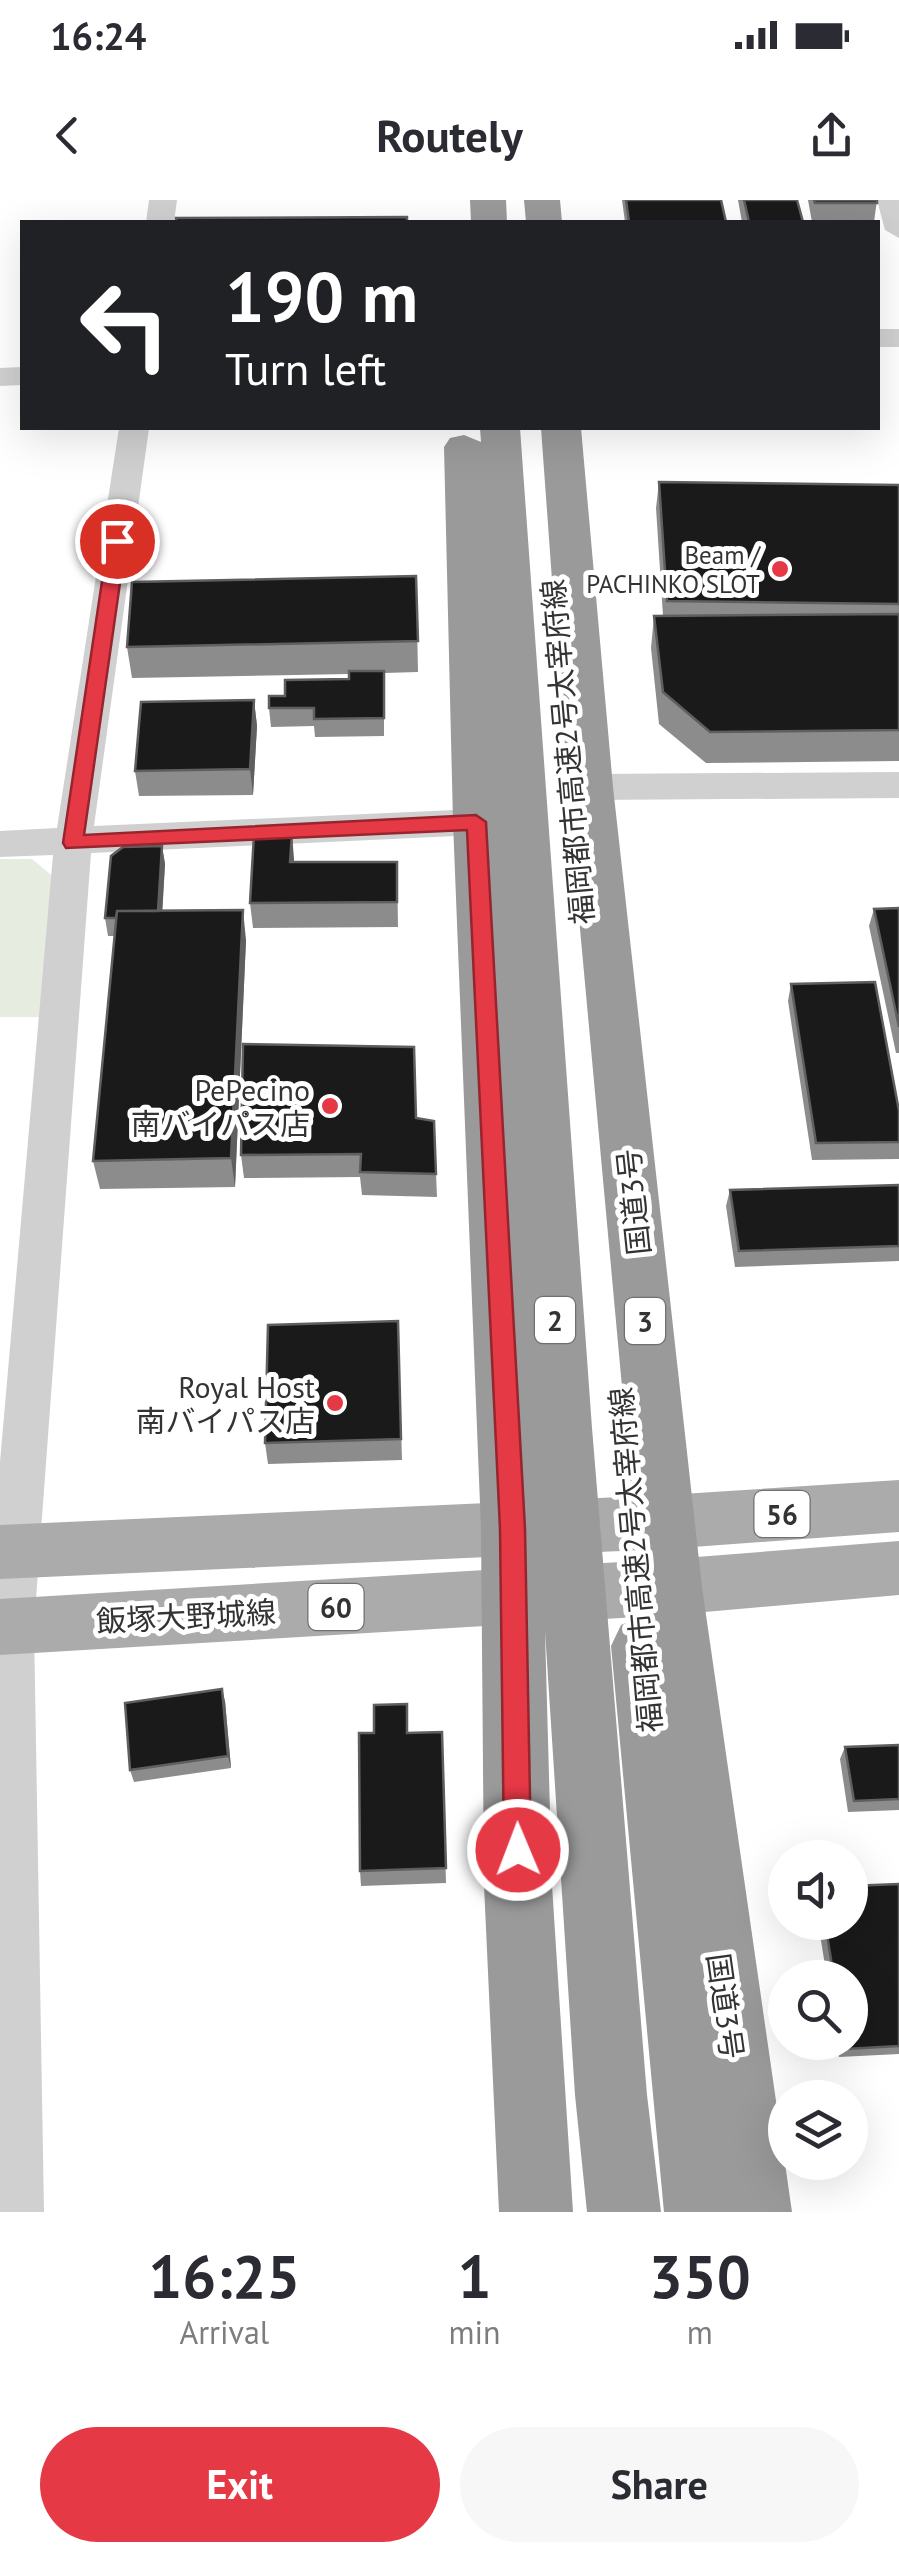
<!DOCTYPE html>
<meta charset="utf-8">
<style>
:root{--surface:#fff;--page:#f7f7f7;--text:#2b2b33;--muted:#7c7c81;--accent:#e63946}
body{margin:0;font-family:"PT Sans","Noto Sans JP",sans-serif;background:var(--page);color:var(--text);height:100vh;display:flex;flex-direction:column;font-size:38px;white-space:nowrap}
*{box-sizing:border-box;margin:0}
p{font-size:32px;color:var(--muted)}
.icon{flex:none;width:55px;height:55px;fill:none;stroke:currentColor;stroke-width:2;stroke-linecap:round;stroke-linejoin:round}
.map{position:relative;height:2012px;overflow:hidden}
.panel{display:flex;flex-direction:column;background:var(--surface);flex:1}
.panel>*{flex:none}
.banner{position:absolute;left:20px;top:20px;width:860px;height:210px;border-radius:0px;box-shadow:0 10px 40px #0002;background:#202124;color:#fff;overflow:hidden}
.fabs{position:absolute;left:768px;top:1640px;display:grid;gap:20px}
.fabs a{display:grid;place-items:center;width:100px;height:100px;border-radius:50%;background:var(--surface);box-shadow:0 10px 40px #0002;font-size:50px}
.pin{position:absolute;display:grid;place-items:center;width:85px;height:85px;color:#fff;margin:-42px;border:5px solid #fff;border-radius:50%;box-shadow:0 2px 10px #0007}
.me{position:absolute;width:110px;margin:-55px;rotate:359deg;stroke-linejoin:round;filter:drop-shadow(0 0 8px #0008)}
.turn{display:flex;align-items:center;gap:35px;height:210px;padding:0 40px;font-size:45px}
.turn .icon{width:130px;height:130px;stroke-width:2.5}
.turn b{display:block;font-size:70px;line-height:85px}
.eta{display:flex;justify-content:space-evenly;align-items:center;height:170px;text-align:center}
.eta b{font-size:60px;font-weight:600;line-height:70px}
.action{display:flex;gap:20px;margin-top:auto;padding:20px 40px}
.action a{flex:1;height:115px;border-radius:60px;background:var(--accent);color:#fff;font-size:40px;font-weight:600;line-height:115px;text-align:center}
.action a+a{background:var(--page);color:var(--text)}
.status{display:flex;justify-content:space-between;align-items:center;height:70px;padding:0 50px;background:var(--surface);direction:ltr}
.status svg{height:28px;fill:currentColor}
header{display:flex;justify-content:space-between;align-items:center;height:130px;padding:0 40px;background:var(--surface);font-size:45px;font-weight:600}
.map>svg:first-child{display:block}
.green{fill:#e6ecdf}
.lines{fill:none;stroke-linecap:round;stroke-linejoin:round}
.minor{fill:#d0d0d0;fill-rule:evenodd}
.major{fill:#ababab;fill-rule:evenodd}
.highway{fill:#9a9a9a;fill-rule:evenodd}
.wall{fill:#8c8c8c}
.shaded-wall{fill:#5f5f5f}
.building{fill:#1a1a1a;stroke:#5f5f5f;stroke-width:2.5}
.route{fill:#e63946;stroke:#96252e;stroke-width:2.5}
.poi-dot{fill:#e63946;stroke:#fff;stroke-width:4}
.labels{text-anchor:middle;dominant-baseline:central;stroke-width:10;stroke-linejoin:round;paint-order:stroke}
.far-poi-label{font-size:25px;fill:#333;stroke:#fff;text-anchor:end}
.shield{fill:#fff;stroke:#707070;stroke-width:2.5}
.shield-label{font-size:28px;font-weight:bold;fill:#333}
.street-label{font-size:30px;fill:#333;stroke:#fff}
.poi-label{font-size:30px;fill:#333;stroke:#fff;text-anchor:end}
</style>
<div class="status"><b>16:24</b><svg viewBox="0 0 49 12"><path d="M0 12V9h3v3zM5 12V6h3v6zM10 12V3h3v9zM15 12V0h3v12zM26 1h20v11H26zM47 4h2v5h-2z"/></svg></div>
<header><svg class="icon" aria-label="back" viewBox="0 0 24 24"><path d="M15 5l-7 7 7 7"/></svg>Routely<svg class="icon" aria-label="share" viewBox="0 0 24 24"><path d="M12 15V3M7 8l5-5 5 5M5 13v7h14v-7"/></svg></header>
<div class="map">
<svg width="899" height="2012" viewBox="0 0 899 2012">
<rect width="100%" height="100%" fill="#fff"/>
<path class="green" d="M0,659h32l24,20 -14,138h-42z"/>
<g class="lines">
<path class="minor" d="M149,0h28l-3,22h-28z
M877,0h22v38l-14,-8z
M878,129h21v18h-21z
M22,167v18l-22,1v-18z
M119,228h30l-55,398 383,-17 13,4 5,9 -5,9 -13,4 -386,18 -57,773 10,586h-44v-750l53,-607 -53,2v-26l57,-3z
M899,572v26l-309,2 -13,-4 -5,-9 5,-9 13,-4z"/>
<path class="major" d="M899,1280v52l-233,17 -666,30v-54l666,-30z
M899,1341v54l-228,20 -671,40v-56l671,-40z"/>
<path class="highway" d="M470,0h36l1,22h-36z
M524,0h36l2,22h-36z
M480,228h40l72,1000 55,667 14,117h-74l-12,-117 -30,-464 7,254 21,327h-74l-15,-327 -3,-356 -28,-707 -9,-375 6,-9 14,-3 17,7z
M541,228h40l32,359 89,800 90,625h-128l-53,-566 10,-21 22,-9 -76,-829z"/>
</g>
<path class="wall" d="M622,0h99l5,22h-101z
M738,0h59l6,22h-61z
M808,0h69l-3,22h-62z
M659,282l240,3v276l-193,2 -47,-39 -8,-76 3,-32h9l-7,-108z
M416,376l2,96 -34,1v63l-69,1 -1,-11 -43,1 -2,-19 16,-12 64,-17v-5l-217,4 -5,-31z
M254,500l3,26 -4,69 -114,1 -4,-25z
M162,646l3,18 -3,47 84,29 -11,247 -135,2 -7,-28 22,-225h-7l-3,-18z
M294,662h103l1,65 -145,1 -3,-25z
M899,708v145h-3l-27,-127 5,-17z
M791,784l108,127v48l-87,1 -24,-159z
M416,918l20,56 1,23 -75,-2 -2,-18 -116,1 -3,-23z
M899,985v76l-164,6 -9,-61 4,-16z
M398,1121l4,139 -134,4 -3,-21z
M225,1501l6,67 -97,14 -4,-12z
M442,1532l4,151 -85,3 -1,-15 48,-138z
M899,1545v65l-51,2 -8,-53 5,-12z
M899,1684v170l-60,3 -2,-15h13v-64h-23l-9,-56h32z"/>
<path class="shaded-wall" d="M254,500l3,26 -4,69 -3,-26z
M292,634l2,25 -1,28 -3,-25z
M162,646l3,18 -4,71 -3,-18z
M243,710l3,30 -11,247 -4,-29z
M222,1489l3,12 6,67 -3,-12z"/>
<path class="building" d="M626,0h95l5,22h-97z
M744,0h53l6,22h-54z
M814,0h63v3h-62z
M407,17v5h-231v-4z
M659,282l240,3v119l-232,-3z
M416,376l2,65 -291,6 5,-65z
M899,414v116l-189,2 -47,-40 -9,-76z
M349,471h35v47l-70,1v-11h-45v-12h16v-16l64,-1z
M254,500l-4,69 -115,2 6,-69z
M254,634h38l-2,28h107v40l-147,1z
M162,646l-4,65h-41l-1,7h-11l6,-62 12,-9z
M899,708v119l-25,-118z
M243,710l-12,248 -138,3 24,-250z
M875,782l24,129v31l-83,1 -25,-159z
M243,844l171,3 2,71 18,3 2,53 -76,-2 1,-18 -120,1z
M899,985v61l-160,5 -9,-61z
M398,1121l3,118 -136,4 3,-118z
M222,1489l6,67 -98,14 -5,-67z
M407,1504v29l35,-1 4,136 -86,3 -1,-138h15v-28z
M899,1545v54l-45,2 -9,-54z
M899,1684v162l-54,3 -1,-7h6v-64h-16l-9,-56h25v-36z"/>
<path class="route" d="M117,335l9,6 -42,294 392,-20 10,7 39,707 6,321 -4,9 -9,4 -10,-4 -4,-9 -4,-321 -33,-699 -401,18 -3,-5 45,-302z"/>
<g class="poi-dot">
<circle cx="780" cy="369" r="10"/>
<circle cx="330" cy="906" r="10"/>
<circle cx="335" cy="1203" r="10"/>
</g>
<g class="labels">
<g class="far-poi-label">
<text x="760" y="355">Beam /<tspan x="760" dy="29">PACHINKO SLOT</tspan></text>
</g>
<g class="shield">
<rect x="535" y="1097" width="40" height="46" rx="8"/>
<rect x="625" y="1098" width="40" height="46" rx="8"/>
<rect x="754.5" y="1291" width="55" height="46" rx="8"/>
<rect x="308.5" y="1384" width="55" height="46" rx="8"/>
</g>
<g class="shield-label">
<text x="555" y="1120">2</text>
<text x="645" y="1121">3</text>
<text x="782" y="1314">56</text>
<text x="336" y="1407">60</text>
</g>
<g class="street-label">
<text transform="translate(567 552) rotate(-95)">福岡都市高速2号太宰府線</text>
<text transform="translate(633 1002) rotate(-96)">国道3号</text>
<text transform="translate(635 1360) rotate(-95)">福岡都市高速2号太宰府線</text>
<text transform="translate(186 1416) rotate(-3)">飯塚大野城線</text>
<text transform="translate(726 1806) rotate(82)">国道3号</text>
</g>
<g class="poi-label">
<text x="310" y="889">PePecino<tspan x="310" dy="34">南バイパス店</tspan></text>
<text x="315" y="1186">Royal Host<tspan x="315" dy="34">南バイパス店</tspan></text>
</g>
</g>
</svg>
<div class="fabs">
<a><svg class="icon" aria-label="sound" viewBox="0 0 24 24"><path d="M4 9h4l5-4v14l-5-4H4zM17 9q2 3 0 6"/></svg></a>
<a><svg class="icon" aria-label="search" viewBox="0 0 24 24"><circle cx="10" cy="10" r="6"/><path d="M15 15l6 6"/></svg></a>
<a><svg class="icon" aria-label="layers" viewBox="0 0 24 24"><path d="M12 4l9 5-9 5-9-5zM3 14l9 5 9-5"/></svg></a>
</div>
<div class="pin" style="left:117px;top:341px;background:#d93025"><svg class="icon" aria-label="arrive" viewBox="0 0 24 24"><path d="M6 21V4h12l-3 4 3 4H6"/></svg></div>
<svg class="me" style="left:518px;top:1650px" viewBox="-20 -20 40 40"><circle r="17" fill="#e63946" stroke="#fff" stroke-width="3"/><path d="M0-11L8 9 0 5-8 9z" fill="#fff"/></svg>
<div class="banner">
<div class="turn"><svg class="icon" aria-label="left" viewBox="0 0 24 24"><path d="M17 20v-9H6M10 6l-5 5 5 5"/></svg><div><b>190 m</b>Turn left</div></div>
</div>
</div>
<section class="panel">
<div class="eta">
<div><b>16:25</b><p>Arrival</p></div>
<div><b>1</b><p>min</p></div>
<div><b>350</b><p>m</p></div>
</div>
<div class="action"><a>Exit</a><a>Share</a></div>
</section>
